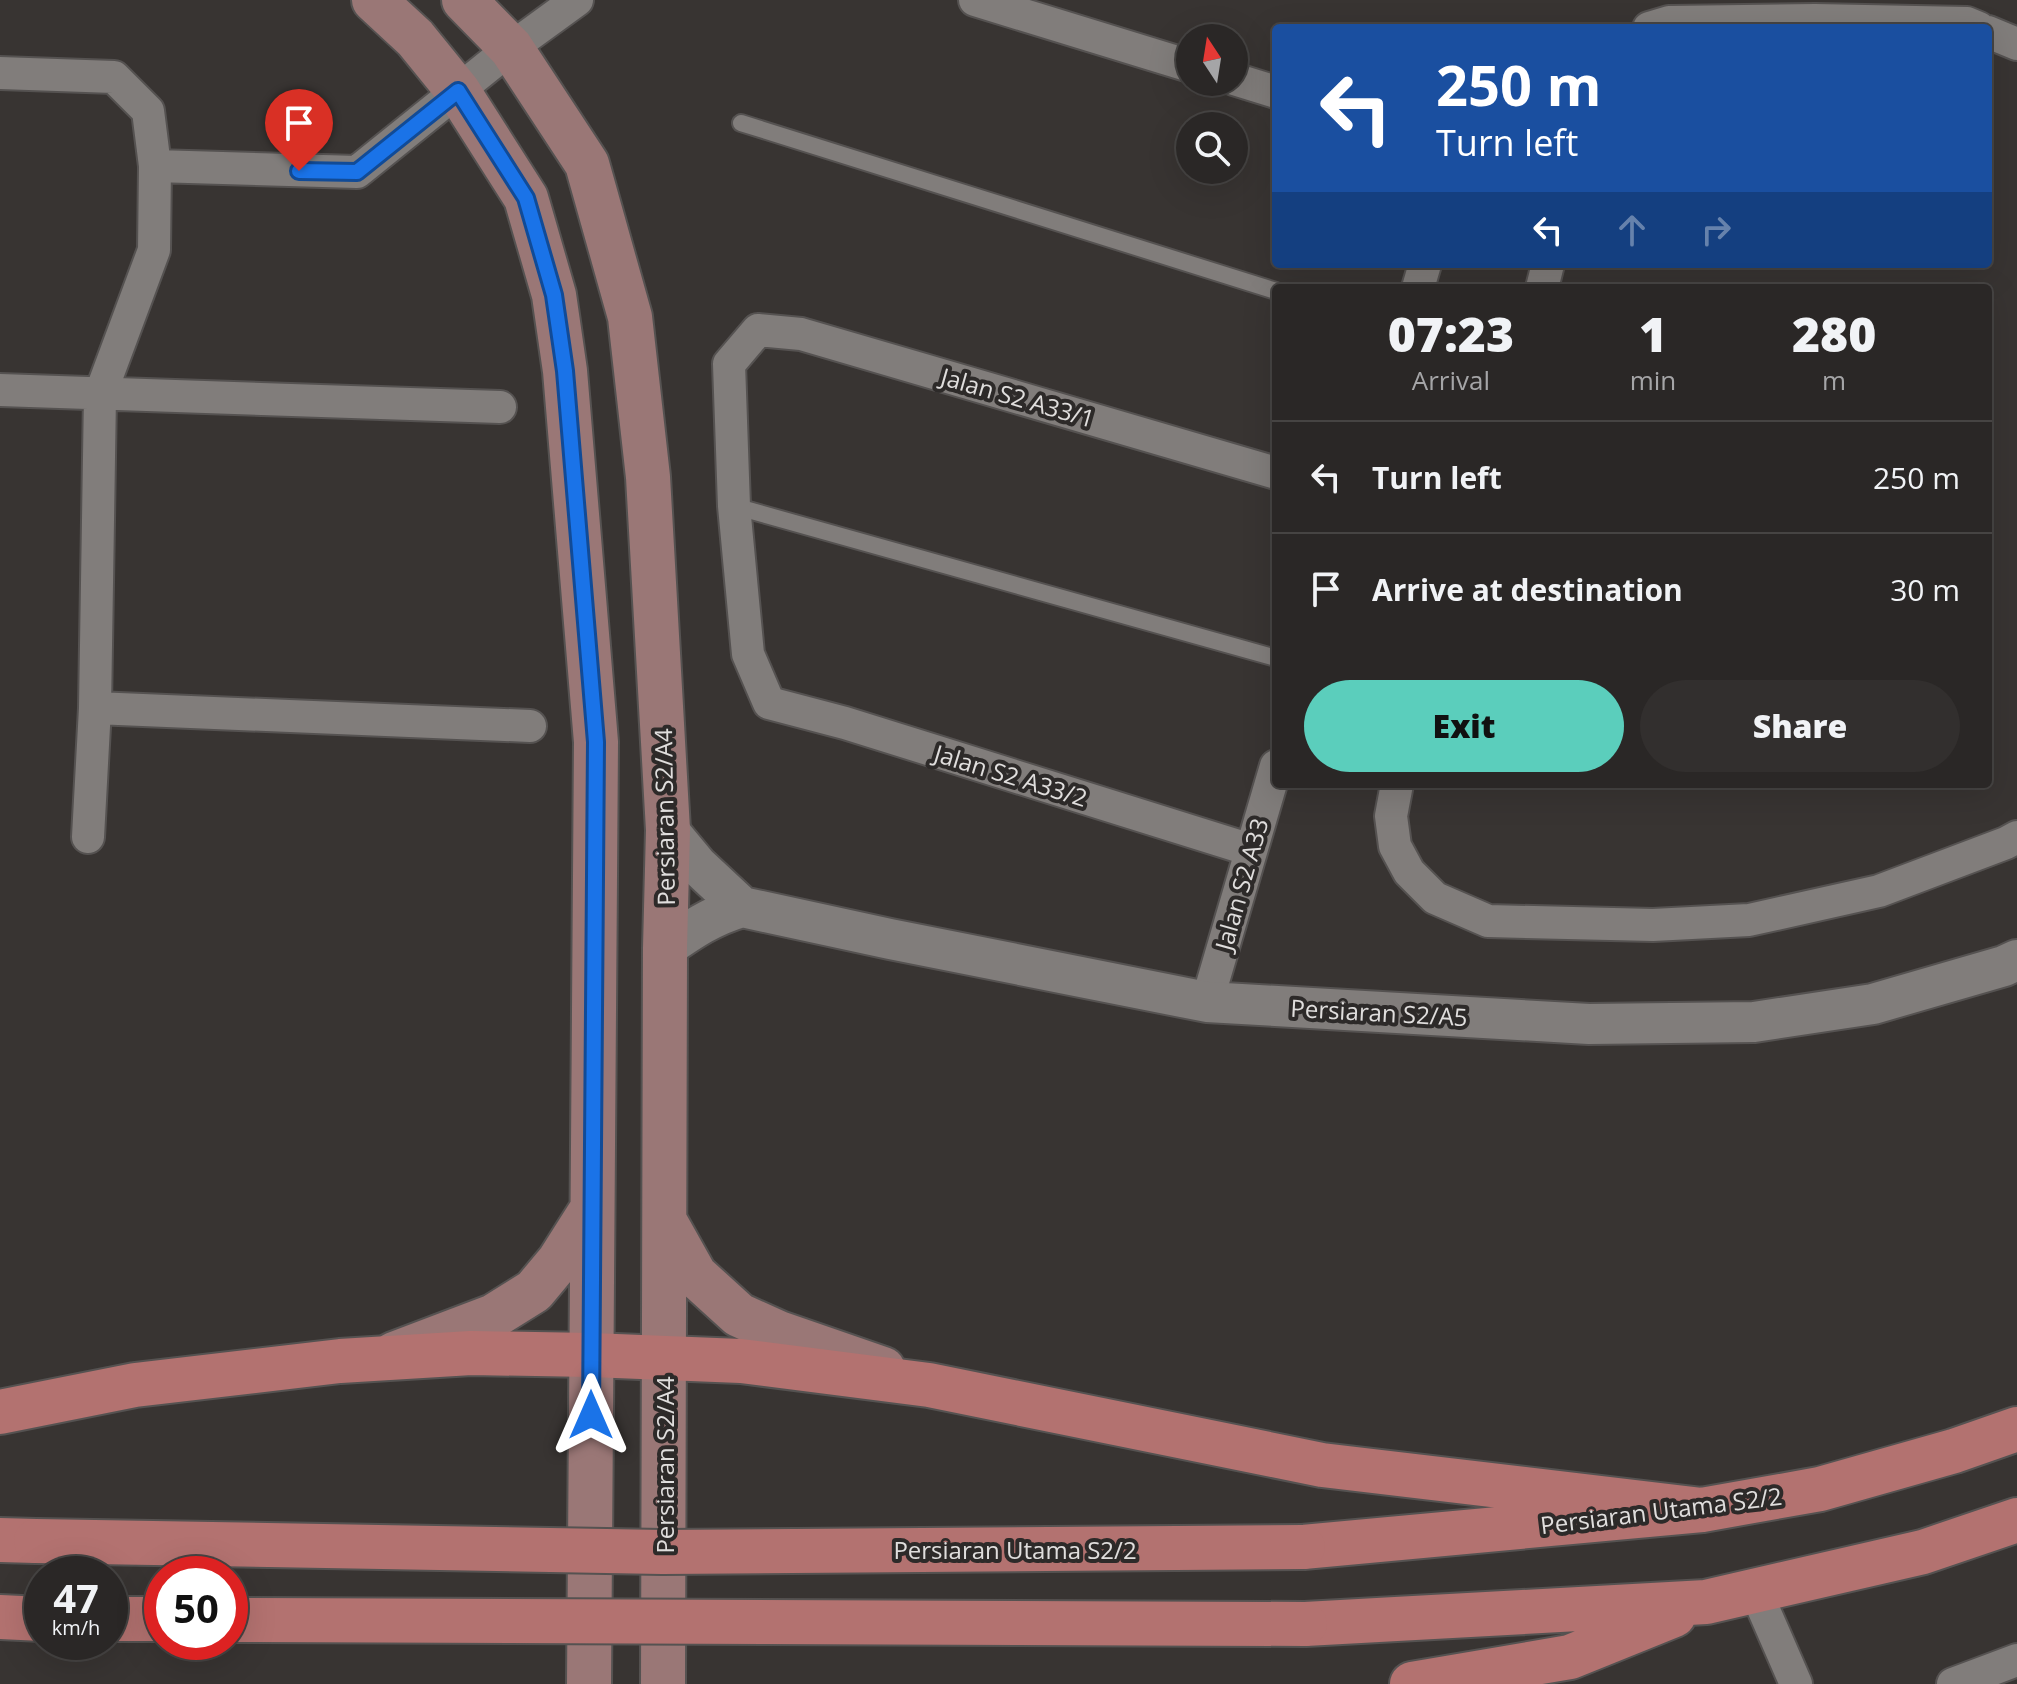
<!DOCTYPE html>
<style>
:root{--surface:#2a2726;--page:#322f2e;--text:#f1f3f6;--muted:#a5a5a7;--line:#464443;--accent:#5bcebc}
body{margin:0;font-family:"Open Sans",sans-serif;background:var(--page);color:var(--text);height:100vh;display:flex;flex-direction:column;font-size:30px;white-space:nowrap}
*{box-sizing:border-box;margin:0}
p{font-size:26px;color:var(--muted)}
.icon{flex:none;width:44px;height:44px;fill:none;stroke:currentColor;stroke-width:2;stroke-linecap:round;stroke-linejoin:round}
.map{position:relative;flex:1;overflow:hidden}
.sheet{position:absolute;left:1272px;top:284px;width:720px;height:504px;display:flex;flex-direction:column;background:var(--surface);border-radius:8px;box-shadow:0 8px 32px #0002,0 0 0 2px var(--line)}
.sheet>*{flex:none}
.top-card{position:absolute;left:1272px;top:24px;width:720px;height:244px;border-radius:8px;box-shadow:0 8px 32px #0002,0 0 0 2px var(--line);background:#1a4fa0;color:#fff;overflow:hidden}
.needle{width:52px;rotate:348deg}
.controls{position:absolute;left:1176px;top:24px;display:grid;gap:16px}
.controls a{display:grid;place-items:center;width:72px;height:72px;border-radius:50%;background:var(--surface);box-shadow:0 8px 32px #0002,0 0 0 2px var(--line);font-size:40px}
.speed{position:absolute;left:24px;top:1556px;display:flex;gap:16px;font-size:40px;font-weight:700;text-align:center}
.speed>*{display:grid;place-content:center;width:104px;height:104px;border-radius:50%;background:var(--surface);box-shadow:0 8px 32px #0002,0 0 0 2px var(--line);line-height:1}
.speed small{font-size:20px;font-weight:400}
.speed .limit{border:12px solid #d22;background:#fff;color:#111}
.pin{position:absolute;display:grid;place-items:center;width:68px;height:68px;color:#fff;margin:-82px -34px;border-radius:50% 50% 50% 0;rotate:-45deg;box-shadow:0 0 8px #0007}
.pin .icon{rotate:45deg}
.me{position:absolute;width:88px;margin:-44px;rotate:0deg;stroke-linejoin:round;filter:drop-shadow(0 0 6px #0008)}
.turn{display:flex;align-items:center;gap:28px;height:168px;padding:0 32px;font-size:36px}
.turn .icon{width:104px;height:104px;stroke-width:2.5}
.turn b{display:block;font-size:56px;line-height:68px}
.lanes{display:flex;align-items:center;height:76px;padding:0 32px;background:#0003;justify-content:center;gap:40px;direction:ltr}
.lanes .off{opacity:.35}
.eta{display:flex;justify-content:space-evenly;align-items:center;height:136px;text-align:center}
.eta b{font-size:48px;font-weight:800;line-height:56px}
.primary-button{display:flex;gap:16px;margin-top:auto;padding:16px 32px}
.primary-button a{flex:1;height:92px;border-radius:48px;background:var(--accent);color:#111;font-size:32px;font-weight:800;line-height:92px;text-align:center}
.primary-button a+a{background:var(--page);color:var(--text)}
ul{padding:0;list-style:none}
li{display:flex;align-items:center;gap:24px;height:112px;padding:0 32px;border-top:2px solid var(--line)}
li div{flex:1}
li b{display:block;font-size:30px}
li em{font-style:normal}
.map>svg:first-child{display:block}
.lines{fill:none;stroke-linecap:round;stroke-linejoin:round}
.service-casing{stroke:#555251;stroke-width:20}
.minor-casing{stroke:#555251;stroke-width:36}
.tertiary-casing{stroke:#555251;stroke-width:44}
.secondary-casing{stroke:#555251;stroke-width:48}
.primary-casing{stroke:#555251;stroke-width:48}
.service{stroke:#817d7b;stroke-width:16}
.minor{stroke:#817d7b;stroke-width:32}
.tertiary{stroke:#817d7b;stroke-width:40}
.secondary{stroke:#9a7776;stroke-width:44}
.primary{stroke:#b37270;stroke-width:44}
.primary-bridge-casing{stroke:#555251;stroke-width:48;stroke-linecap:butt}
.primary-bridge{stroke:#b37270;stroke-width:44}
.route-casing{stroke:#114b97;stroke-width:20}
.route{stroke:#1a73e8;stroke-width:14}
.labels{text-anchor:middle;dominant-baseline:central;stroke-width:8;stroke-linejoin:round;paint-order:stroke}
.street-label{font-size:24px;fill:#e0dedd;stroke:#2d2a29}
</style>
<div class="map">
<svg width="2017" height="1684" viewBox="0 0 2017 1684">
<rect width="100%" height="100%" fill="#383432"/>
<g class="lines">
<g class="service-casing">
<path id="service" d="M741,123l535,168
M734,506l542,152"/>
</g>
<g class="minor-casing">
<path id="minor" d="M975,0l215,66
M1649,28l20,-6 146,-2 152,3 12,5
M1988,32l29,12
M0,73l114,4 34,34 7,55 202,6 154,-124 66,-48
M1234,79l42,13
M1418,288l7,-24
M1542,288l6,-24
M0,390l500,17
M95,708l435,18
M1397,784l-6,32 4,30 14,26 26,26 53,23 165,4 96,-5 130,-29 127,-48 11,-6
M88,837l7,-129 5,-313 54,-145 1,-84
M1251,850l-406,-127 -76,-20 -21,-49 -14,-148 -5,-142 29,-34 43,4 475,139
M1207,1002l69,-236
M1756,1592l40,92
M1953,1684l64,-24"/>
</g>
<g class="tertiary-casing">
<path id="tertiary" d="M668,830l29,35 45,42
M665,948c26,-18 46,-32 77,-41l148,32 317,63 382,22 165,-2 119,-18 131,-38 13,-6"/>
</g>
<g class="secondary-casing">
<path id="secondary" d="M374,0l41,38 43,53 68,107 28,97 11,76 31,371 -7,942
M464,0l47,48 76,116 43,153 18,160 20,353 -3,118 -2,736
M667,1225l28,50 44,40 40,18 104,36
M394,1354l100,-38 40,-25 25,-30 33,-52"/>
</g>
<g class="primary-casing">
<path id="primary" d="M0,1412l135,-27 205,-24 131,-8 120,2 150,6 188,24 393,80 380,45
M0,1540l36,1
M1303,1547l399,-37 118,-21 134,-38 63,-22
M0,1617l42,2
M110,1619h52
M1305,1624l401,-22 217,-50 94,-32
M1412,1684l158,-27 104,-42"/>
</g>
<use href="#service" class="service"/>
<use href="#minor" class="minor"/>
<use href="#tertiary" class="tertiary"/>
<use href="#secondary" class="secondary"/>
<use href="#primary" class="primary"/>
<g class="primary-bridge-casing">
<path id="primary-bridge" d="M36,1541l626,11 641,-5
M230,1620l1075,4"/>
</g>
<use href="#primary-bridge" class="primary-bridge"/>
</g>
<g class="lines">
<g class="route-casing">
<path id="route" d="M299,171l58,1 101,-81 68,107 28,97 11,76 31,371 -5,673"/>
</g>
<use href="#route" class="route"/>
</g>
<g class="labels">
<g class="street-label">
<text transform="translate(1018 397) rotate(16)">Jalan S2 A33/1</text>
<text transform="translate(1011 775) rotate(17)">Jalan S2 A33/2</text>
<text transform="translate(664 817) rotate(-91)">Persiaran S2/A4</text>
<text transform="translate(1241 884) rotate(-74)">Jalan S2 A33</text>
<text transform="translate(1379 1012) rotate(3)">Persiaran S2/A5</text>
<text transform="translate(664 1465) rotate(-90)">Persiaran S2/A4</text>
<text transform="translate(1661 1510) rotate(-7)">Persiaran Utama S2/2</text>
<text x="1015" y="1549">Persiaran Utama S2/2</text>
</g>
</g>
</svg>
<div class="controls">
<a><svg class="needle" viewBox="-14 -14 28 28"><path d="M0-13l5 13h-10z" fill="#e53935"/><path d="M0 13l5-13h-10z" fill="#a5a5a7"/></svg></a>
<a><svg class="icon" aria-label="search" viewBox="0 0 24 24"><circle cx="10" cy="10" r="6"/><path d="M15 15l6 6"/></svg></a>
</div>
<div class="speed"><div>47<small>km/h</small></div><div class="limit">50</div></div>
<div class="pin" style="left:299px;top:171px;background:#d93025"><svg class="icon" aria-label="arrive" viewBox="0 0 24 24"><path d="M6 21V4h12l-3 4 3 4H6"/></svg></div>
<svg class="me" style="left:591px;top:1415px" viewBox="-20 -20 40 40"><path d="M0-17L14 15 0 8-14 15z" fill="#1a73e8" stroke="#fff" stroke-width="4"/></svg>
<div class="top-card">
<div class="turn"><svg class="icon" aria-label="left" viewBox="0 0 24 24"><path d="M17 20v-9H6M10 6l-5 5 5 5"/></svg><div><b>250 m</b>Turn left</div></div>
<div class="lanes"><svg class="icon" aria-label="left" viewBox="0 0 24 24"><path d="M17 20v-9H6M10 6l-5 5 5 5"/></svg><svg class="icon off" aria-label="ahead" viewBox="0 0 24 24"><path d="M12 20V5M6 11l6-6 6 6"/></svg><svg class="icon off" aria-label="right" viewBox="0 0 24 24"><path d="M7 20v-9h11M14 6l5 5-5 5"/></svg></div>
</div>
<section class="sheet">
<div class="eta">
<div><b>07:23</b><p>Arrival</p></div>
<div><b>1</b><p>min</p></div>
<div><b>280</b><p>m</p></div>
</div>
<ul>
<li><svg class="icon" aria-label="left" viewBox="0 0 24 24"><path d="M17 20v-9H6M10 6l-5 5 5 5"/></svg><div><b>Turn left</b></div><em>250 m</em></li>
<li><svg class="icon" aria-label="arrive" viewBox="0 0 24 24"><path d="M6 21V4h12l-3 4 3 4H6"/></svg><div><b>Arrive at destination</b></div><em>30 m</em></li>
</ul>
<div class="primary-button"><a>Exit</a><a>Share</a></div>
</section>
</div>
